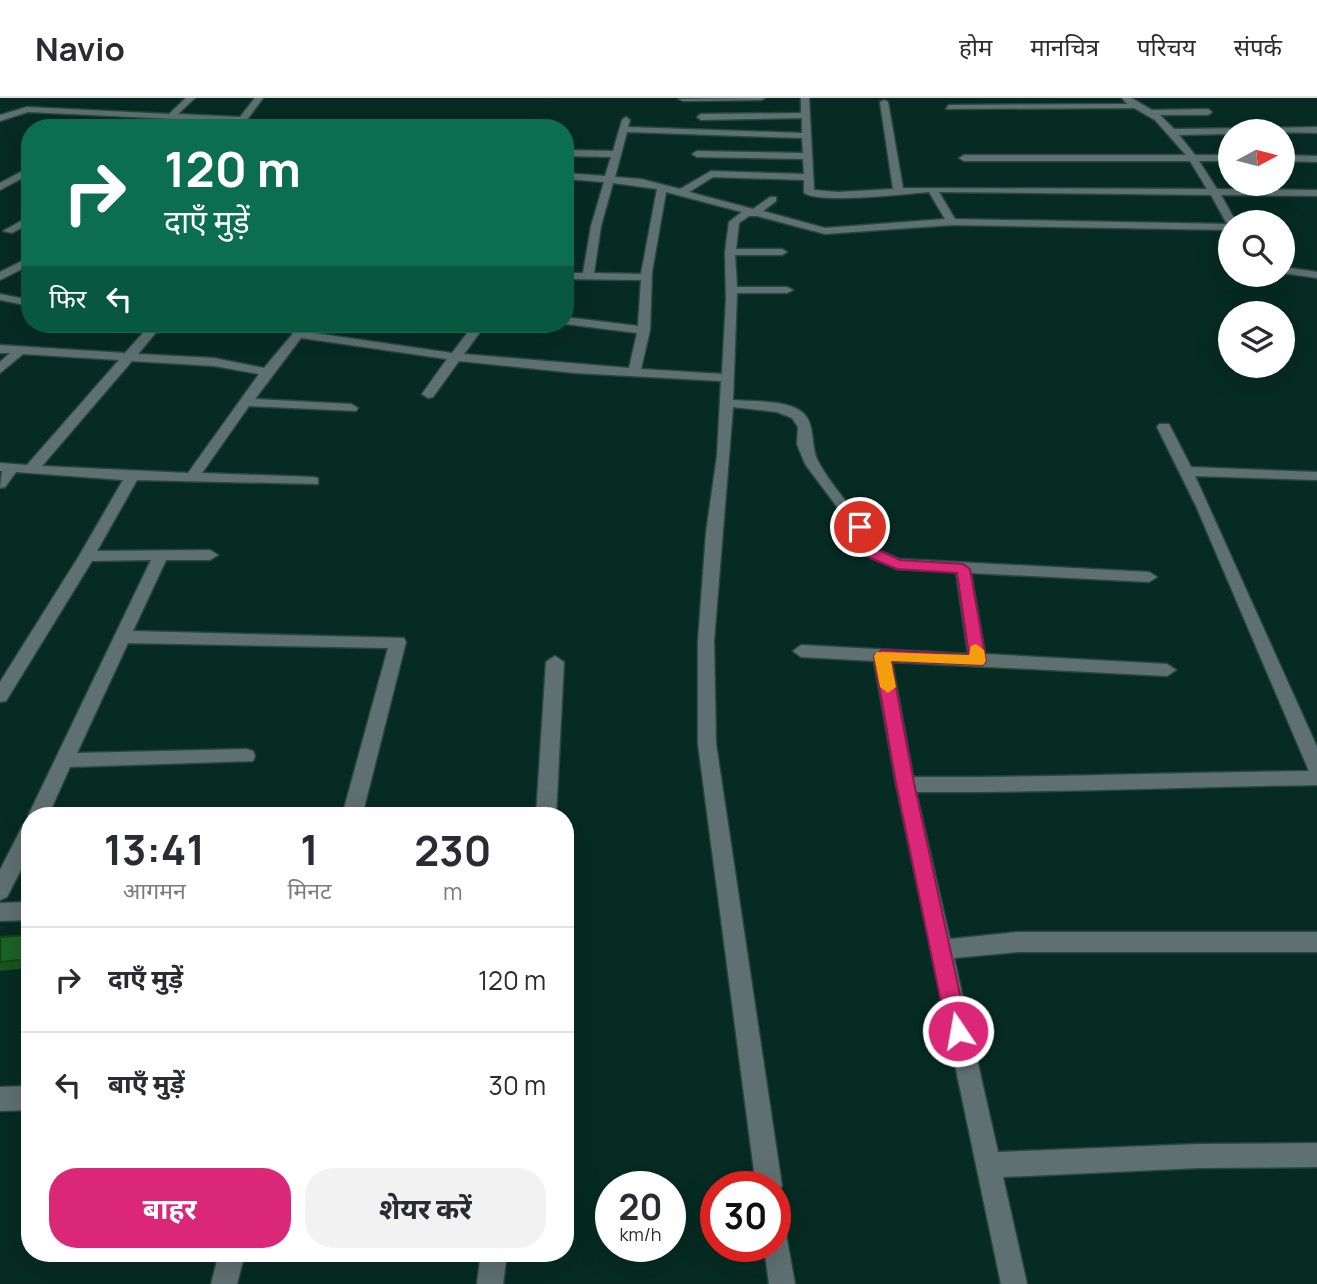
<!DOCTYPE html>
<html lang="hi">
<meta charset="utf-8">
<style>
:root{--surface:#fff;--page:#f2f2f3;--text:#2b2b33;--muted:#7c7c81;--line:#e1e1e2;--accent:#db2777}
body{margin:0;font-family:Manrope,"Noto Sans Devanagari",sans-serif;background:var(--page);color:var(--text);height:100vh;display:flex;flex-direction:column;font-size:26px;white-space:nowrap}
*{box-sizing:border-box;margin:0}
p{font-size:23px;color:var(--muted)}
.icon{flex:none;width:38px;height:38px;fill:none;stroke:currentColor;stroke-width:2;stroke-linecap:round;stroke-linejoin:round}
.map{position:relative;flex:1;overflow:hidden}
.sheet{position:absolute;left:21px;top:709px;width:553px;height:455px;display:flex;flex-direction:column;background:var(--surface);border-radius:28px;box-shadow:0 7px 28px #0002}
.sheet>*{flex:none}
.top-card{position:absolute;left:21px;top:21px;width:553px;height:214px;border-radius:28px;box-shadow:0 7px 28px #0002;background:#0b6e4f;color:#fff;overflow:hidden}
.needle{width:46px;rotate:83deg}
.controls{position:absolute;left:1218px;top:21px;display:grid;gap:14px}
.controls a{display:grid;place-items:center;width:77px;height:77px;border-radius:50%;background:var(--surface);box-shadow:0 7px 28px #0002;font-size:35px}
.speed{position:absolute;left:595px;top:1073px;display:flex;gap:14px;font-size:35px;font-weight:700;text-align:center}
.speed>*{display:grid;place-content:center;width:91px;height:91px;border-radius:50%;background:var(--surface);box-shadow:0 7px 28px #0002;line-height:1}
.speed small{font-size:18px;font-weight:400}
.speed .limit{border:10px solid #d22;background:#fff;color:#111}
.pin{position:absolute;display:grid;place-items:center;width:60px;height:60px;color:#fff;margin:-30px;border:4px solid #fff;border-radius:50%;box-shadow:0 2px 7px #0007}
.me{position:absolute;width:77px;margin:-38px;rotate:348deg;stroke-linejoin:round;filter:drop-shadow(0 0 5px #0008)}
.turn{display:flex;align-items:center;gap:24px;height:147px;padding:0 28px;font-size:32px}
.turn .icon{width:91px;height:91px;stroke-width:2.5}
.turn b{display:block;font-size:49px;line-height:60px}
.then{display:flex;align-items:center;height:66px;padding:0 28px;background:#0003;gap:14px;font-size:26px}
.eta{display:flex;justify-content:space-evenly;align-items:center;height:119px;text-align:center}
.eta b{font-size:42px;font-weight:700;line-height:49px}
.cta{display:flex;gap:14px;margin-top:auto;padding:14px 28px}
.cta a{flex:1;height:80px;border-radius:28px;background:var(--accent);color:#fff;font-size:28px;font-weight:700;line-height:80px;text-align:center}
.cta a+a{background:var(--page);color:var(--text)}
ul{padding:0;list-style:none}
li{display:flex;align-items:center;gap:21px;height:105px;padding:0 28px;border-top:2px solid var(--line)}
li div{flex:1}
li b{display:block;font-size:26px}
li em{font-style:normal}
header{display:flex;align-items:center;gap:42px;box-sizing:border-box;height:98px;padding:0 35px;background:var(--surface);border-bottom:2px solid var(--line)}
header strong{font-size:33px}
nav{display:flex;gap:38px;margin-inline-start:auto;font-size:24px}
.map>svg:first-child{display:block}
.lines{fill:none;stroke-linecap:round;stroke-linejoin:round}
.minor-casing{stroke:#26483f;stroke-width:3}
.minor{fill:#5f7071;fill-rule:evenodd}
.wall{fill:#185420}
.building{fill:#1c6225;stroke:#14451a;stroke-width:2}
.route{fill:#db2777;stroke:#8e194d;stroke-width:2}
.slow{fill:#f59e0b}
</style>
<header>
<strong>Navio</strong>
<nav><a>होम</a><a>मानचित्र</a><a>परिचय</a><a>संपर्क</a></nav>
</header>
<div class="map">
<svg width="1317" height="1186" viewBox="0 0 1317 1186">
<rect width="100%" height="100%" fill="#062b22"/>
<g class="lines">
<g class="minor-casing">
<path id="minor" d="M186,0h9l-17,16 62,3 15,-19h8l-22,30h-9l4,-6 -208,-10 -28,9v-6l27,-8 142,7z
M765,0l-4,2 -78,1 -4,-2z
M801,0h8l5,92 24,2 55,-3 -13,-87 4,-2 4,2 15,86 304,1 -17,-28h-226l-5,-3 5,-3h222l-31,-35 -21,-12 -188,1 3,-4 178,-1 -5,-6h9l21,12 56,-1 4,3 -4,3h-48l14,14 143,-2v6l-87,-2v3l-51,1 16,20h35v6h-31l18,28 100,1v6l-96,-1 15,27h-6v8l-278,-5 -127,9 -68,-18h-8l-10,7 -3,26h46l5,3 -5,3h-47l2,32h50l6,3 -6,3h-50l-4,107c20,2 52,-1 69,12 14,11 8,34 16,49 16,31 44,54 60,89l21,9 250,13 8,5 -8,5 -178,-9 14,81 182,10 9,6 -9,6 -275,-14 21,115c132,1 264,-5 396,-6l-113,-265 -39,-79 2,-3h10l22,43 126,5v8l-122,-4 122,271v38c-134,2 -267,8 -401,7l34,147 68,-7h299v20h-299l-64,6 44,194 201,-8 118,-1v24l-118,1 -196,9 24,107h-26l-105,-500 -22,-123 -73,-4 -8,-6 8,-6 167,9 -12,-82 -59,-3 -30,-13 -14,-28 -48,-64 -8,-20 1,-17 -6,-9 -15,-6 -44,-5 -19,234 2,103 66,442 -7,10v-10h-19l-58,-442v-103l8,-108 11,-77 4,-75 -146,-8 -116,-12 -26,36 -5,1 -6,-4 25,-35 -146,-21 -46,61 96,5 7,4 -2,3 -107,-5 -47,67 111,4 5,1v6l-181,-4 -40,71 113,-1 8,5 -8,5h-44l-33,71 271,7 2,4 -44,174h-20l46,-168 -260,-5 -51,110 169,-4 7,2 2,5 -2,5 -183,6 -22,49h-18v3l-2,-3 123,-256 -59,1 -86,140 -6,1v-20l79,-126 44,-76 -107,-8 -11,15 -5,1 2,-17h-2v-8l27,2 92,-105 -96,-6 -23,19v-11l10,-9h-10v-8l125,8 26,-29h12l-25,30 76,4 50,10 37,-44h8l2,2 -4,6 145,21 22,-29h12l-22,30 165,14 8,-35 -72,-9v-7l73,9 3,-46 -76,-1v-6h18l8,-47 13,-44 -39,-3v-6l40,3 6,-19 -46,-1v-6l48,1 9,-31 4,-3 4,3 -2,7 174,6v-15l-101,2 -4,-3 4,-3 100,-1zM627,34l175,6 1,15 -106,-2 -5,3 5,3 106,2 1,15 -93,-3 -31,18 -39,-10 -26,-2zM713,79l91,3v13c18,11 100,1 125,-1l16,27 -120,9 -62,-17 13,-10v-4h-6l-17,12 -64,-17zM613,85l44,6 -16,85 -47,-1 7,-47zM666,94l76,20 -13,10 -4,30 1,47 -4,75 -81,-5 9,-39 2,-58zM939,94l272,3 16,29 -272,-5zM132,263l82,5 45,8 -71,99 -146,-7z
M1283,57l34,1v6l-34,-1z
M30,69v7l-30,16v-7z
M30,118v7l-18,10 -9,-2z
M30,159v8l-30,15v-8z
M1283,169l34,5v6l-34,-5z
M0,196l30,6v6l-30,-6z
M555,558l9,6 -8,154h-20l10,-154z
M30,725v29l-23,45 -7,3v-30l23,-45z
M30,804v18l-30,1v-18z
M30,988v24l-30,1v-24z
M775,1121l9,4 11,61h-26l-5,-38h11z
M219,1155h26l-8,31h-26z
M481,1155h26l-4,31h-26z"/>
</g>
<use href="#minor" class="minor"/>
</g>
<path class="wall" d="M30,837v33l-30,3v-34z"/>
<path class="building" d="M30,837v24l-30,3v-25z"/>
<path class="route" d="M860,424l7,5 11,23 22,10 63,4 7,5 16,92 -3,4 -92,-4 23,122 54,248 -3,7 -7,3 -8,-3 -3,-7 -51,-248 -22,-127 8,-6 87,5 -12,-82 -60,-4 -29,-12 -15,-30z"/>
<path class="slow" d="M976,546l8,6 2,11 -3,4 -92,-4 5,26 -8,6 -8,-6 -6,-31 3,-4 92,3 2,-9z"/>
</svg>
<div class="controls">
<a><svg class="needle" viewBox="-14 -14 28 28"><path d="M0-13l5 13h-10z" fill="#e53935"/><path d="M0 13l5-13h-10z" fill="#7c7c81"/></svg></a>
<a><svg class="icon" aria-label="search" viewBox="0 0 24 24"><circle cx="10" cy="10" r="6"/><path d="M15 15l6 6"/></svg></a>
<a><svg class="icon" aria-label="layers" viewBox="0 0 24 24"><path d="M12 4l9 5-9 5-9-5zM3 14l9 5 9-5"/></svg></a>
</div>
<div class="speed"><div>20<small>km/h</small></div><div class="limit">30</div></div>
<div class="pin" style="left:860px;top:429px;background:#d93025"><svg class="icon" aria-label="arrive" viewBox="0 0 24 24"><path d="M6 21V4h12l-3 4 3 4H6"/></svg></div>
<svg class="me" style="left:958px;top:933px" viewBox="-20 -20 40 40"><circle r="17" fill="#db2777" stroke="#fff" stroke-width="3"/><path d="M0-11L8 9 0 5-8 9z" fill="#fff"/></svg>
<div class="top-card">
<div class="turn"><svg class="icon" aria-label="right" viewBox="0 0 24 24"><path d="M7 20v-9h11M14 6l5 5-5 5"/></svg><div><b>120 m</b>दाएँ मुड़ें</div></div>
<div class="then">फिर<svg class="icon" aria-label="left" viewBox="0 0 24 24"><path d="M17 20v-9H6M10 6l-5 5 5 5"/></svg></div>
</div>
<section class="sheet">
<div class="eta">
<div><b>13:41</b><p>आगमन</p></div>
<div><b>1</b><p>मिनट</p></div>
<div><b>230</b><p>m</p></div>
</div>
<ul>
<li><svg class="icon" aria-label="right" viewBox="0 0 24 24"><path d="M7 20v-9h11M14 6l5 5-5 5"/></svg><div><b>दाएँ मुड़ें</b></div><em>120 m</em></li>
<li><svg class="icon" aria-label="left" viewBox="0 0 24 24"><path d="M17 20v-9H6M10 6l-5 5 5 5"/></svg><div><b>बाएँ मुड़ें</b></div><em>30 m</em></li>
</ul>
<div class="cta"><a>बाहर</a><a>शेयर करें</a></div>
</section>
</div>
